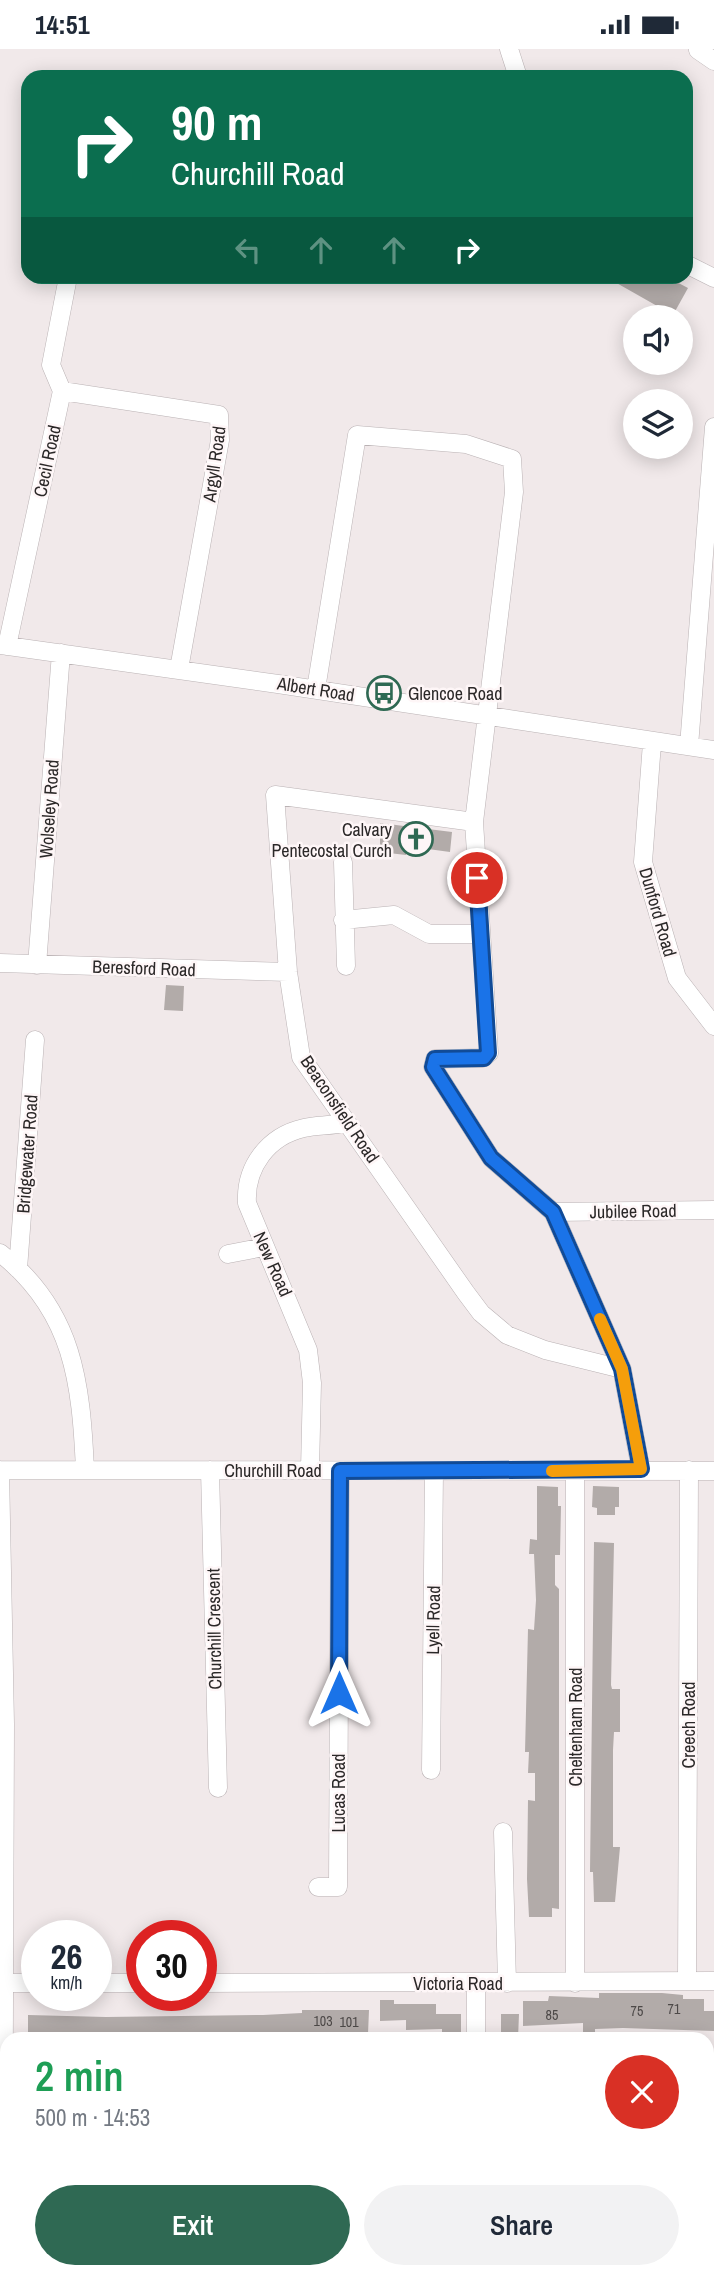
<!DOCTYPE html>
<meta charset="utf-8">
<style>
:root{--surface:#fff;--page:#f2f2f3;--text:#1f2937;--muted:#747a83;--accent:#2f6953}
body{margin:0;font-family:"Archivo Narrow",sans-serif;background:var(--page);color:var(--text);height:100vh;display:flex;flex-direction:column;font-size:26px;white-space:nowrap}
*{box-sizing:border-box;margin:0}
p{font-size:23px;color:var(--muted)}
.icon{flex:none;width:38px;height:38px;fill:none;stroke:currentColor;stroke-width:2;stroke-linecap:round;stroke-linejoin:round}
.map{position:relative;flex:1;overflow:hidden}
.details{position:absolute;left:0px;top:1983px;width:714px;height:247px;display:flex;flex-direction:column;background:var(--surface);border-radius:21px 21px 0 0;box-shadow:0 4px 18px #0003}
.details>*{flex:none}
.banner{position:absolute;left:21px;top:21px;width:672px;height:214px;border-radius:21px;box-shadow:0 4px 18px #0003;background:#0b6e4f;color:#fff;overflow:hidden}
.fabs{position:absolute;left:623px;top:256px;display:grid;gap:14px}
.fabs a{display:grid;place-items:center;width:70px;height:70px;border-radius:50%;background:var(--surface);box-shadow:0 4px 18px #0003;font-size:35px}
.speed{position:absolute;left:21px;top:1871px;display:flex;gap:14px;font-size:35px;font-weight:700;text-align:center}
.speed>*{display:grid;place-content:center;width:91px;height:91px;border-radius:50%;background:var(--surface);box-shadow:0 4px 18px #0003;line-height:1}
.speed small{font-size:18px;font-weight:400}
.speed .limit{border:10px solid #d22;background:#fff;color:#111}
.pin{position:absolute;display:grid;place-items:center;width:60px;height:60px;color:#fff;margin:-30px;border:4px solid #fff;border-radius:50%;box-shadow:0 2px 7px #0007}
.me{position:absolute;width:77px;margin:-38px;rotate:0deg;stroke-linejoin:round;filter:drop-shadow(0 0 5px #0008)}
.turn{display:flex;align-items:center;gap:24px;height:147px;padding:0 35px;font-size:32px}
.turn .icon{width:91px;height:91px;stroke-width:2.5}
.turn b{display:block;font-size:49px;line-height:60px}
.lanes{display:flex;align-items:center;height:66px;padding:0 35px;background:#0003;justify-content:center;gap:35px;direction:ltr}
.lanes .off{opacity:.35}
.round{display:grid;place-items:center;flex:none;width:74px;height:74px;border-radius:37px;background:var(--page)}
.headline{display:flex;align-items:center;justify-content:space-between;height:119px;padding:0 35px}
h1{font-size:42px;font-weight:600;line-height:52px;color:#1e9e55}
.primary-button{display:flex;gap:14px;margin-top:auto;padding:14px 35px}
.primary-button a{flex:1;height:80px;border-radius:42px;background:var(--accent);color:#fff;font-size:28px;font-weight:600;line-height:80px;text-align:center}
.primary-button a+a{background:var(--page);color:var(--text)}
.status{display:flex;justify-content:space-between;align-items:center;height:49px;padding:0 35px;background:var(--surface);direction:ltr}
.status svg{height:19px;fill:currentColor}
.map>svg:first-child{display:block}
.building{fill:#b2aba9}
.lines{fill:none;stroke-linecap:round;stroke-linejoin:round}
.minor-casing{stroke:#bab2b4;stroke-width:19}
.minor{stroke:#fff;stroke-width:18}
.route-casing{stroke:#114b97;stroke-width:18}
.route{stroke:#1a73e8;stroke-width:12}
.slow{stroke:#f59e0b;stroke-width:12}
.labels{text-anchor:middle;dominant-baseline:central;stroke-width:5;stroke-linejoin:round;paint-order:stroke}
.number-label{font-size:14px;fill:#4d4948}
.street-label{font-size:18px;fill:#2b2828;stroke:#fef6f7}
.poi-label{font-size:18px;fill:#2b2828;stroke:#fef6f7;text-anchor:start}
</style>
<div class="status"><b>14:51</b><svg viewBox="0 0 49 12"><path d="M0 12V9h3v3zM5 12V6h3v6zM10 12V3h3v9zM15 12V0h3v12zM26 1h20v11H26zM47 4h2v5h-2z"/></svg></div>
<div class="map">
<svg width="714" height="2228" viewBox="0 0 714 2228">
<rect width="100%" height="100%" fill="#f1e9ea"/>
<path class="building" d="M606,228h61l21,11 -15,27z
M380,774l72,9 -2,20 -44,-6v9l-26,-3z
M166,936l18,1 -1,25 -19,-1z
M537,1437l21,1v19h3l-1,49h-5v30l4,4v320l-7,-1v9h-23l-2,-38 1,-79 7,1v-28h-7l1,-21h-4l3,-123 6,1 2,-30 -2,-46h-5l1,-15 7,1z
M593,1437l26,1v20h-4v8h-18v-7l-5,-1z
M594,1493l20,1 -3,142 1,4h8v43h-6l-1,18v97h7l-5,55h-21l-1,-30h-3z
M599,1944h63l21,2v4h21v12h10v20l-91,-3 -28,1v5h-12v-11l-60,3v-25h25l1,-5 50,2z
M380,1951h14v4h42v10h25v25h-19v-10l-36,1v-10l-26,1z
M302,1961h67l-1,24 -78,-2v3l-37,-1v4l-116,-3v3h-109v-23l78,2 157,-2 39,-2z
M501,1965h18l-1,25h-17z"/>
<g class="lines">
<g class="minor-casing">
<path id="minor" d="M509,0l9,28
M698,1l16,11
M686,215l28,14
M62,342l157,24 1,25 -41,229
M0,596l278,39 436,66
M7,597l55,-255 -11,-26 17,-88
M316,640l41,-254 109,9 46,15 2,33 -40,330 15,231 -6,5 -48,1 -2,8 58,91 62,54 69,157 19,101
M652,694l-9,119 34,116 37,48
M689,697l25,-319
M474,773l-199,-27 13,177 13,85 165,236 15,20 26,22 38,15 77,19
M343,813l3,104
M343,871l51,-5 35,19h51
M0,914l288,9
M37,916l24,-312
M553,1163l161,-2
M0,1204c74,58 81,130 85,217
M228,1205l36,-7
M18,1220l17,-229
M0,1421l5,254 -2,553
M0,1421l714,1
M210,1421l8,318
M310,1421l2,-87 -4,-33 -61,-147c-2,-36 21,-67 57,-75 14,-3 29,-2 43,-6
M575,1422v512
M431,1721l3,-299
M503,1783l4,151
M318,1838h20l2,-416
M687,1932l2,-511
M0,1934h37
M96,1934h46
M201,1934l513,-2
M476,1990v-56
M707,2131l7,-1
M473,2228v-6"/>
</g>
<use href="#minor" class="minor"/>
</g>
<g class="lines">
<g class="route-casing">
<path id="route" d="M339,1644l1,-222 301,-2 -19,-100 -69,-157 -62,-54 -58,-91 2,-8 49,-1 4,-5 -11,-175"/>
</g>
<use href="#route" class="route"/>
<path class="slow" d="M552,1422l89,-2 -19,-100 -22,-50"/>
</g>
<defs>
<g id="bus-ring" transform="scale(1.75)"><circle r="9.5" fill="#fef6f7" stroke="#2f6953" stroke-width="1.5"/><path d="M-5-6H5V4H4V6H2V4H-2V6H-4V4H-5ZM-3.5-4V0h7V-4ZM-3.5 1.2v1.5H-2V1.2ZM2 1.2v1.5H3.5V1.2Z" fill="#2f6953"/></g>
<g id="church-ring" transform="scale(1.75)"><circle r="9.5" fill="#fef6f7" stroke="#2f6953" stroke-width="1.5"/><path d="M-1.2-6h2.4v3.5h3.3v2.4h-3.3V6h-2.4V-.1h-3.3v-2.4h3.3Z" fill="#2f6953"/></g>
</defs>
<g fill-rule="evenodd">
<use href="#bus-ring" x="384" y="644"/>
<use href="#church-ring" x="416" y="790"/>
</g>
<g class="labels">
<g class="number-label">
<text x="674" y="1960">71</text>
<text x="637" y="1962">75</text>
<text x="552" y="1966">85</text>
<text x="323" y="1972">103</text>
<text x="349" y="1973">101</text>
</g>
<g class="street-label">
<text transform="translate(47 412) rotate(-78)">Cecil Road</text>
<text transform="translate(214 415) rotate(-82)">Argyll Road</text>
<text transform="translate(316 640) rotate(9)">Albert Road</text>
<text transform="translate(49 760) rotate(-86)">Wolseley Road</text>
<text transform="translate(658 863) rotate(74)">Dunford Road</text>
<text transform="translate(144 919) rotate(2)">Beresford Road</text>
<text transform="translate(340 1060) rotate(56)">Beaconsfield Road</text>
<text transform="translate(27 1105) rotate(-86)">Bridgewater Road</text>
<text transform="translate(633 1162) rotate(-1)">Jubilee Road</text>
<text transform="translate(273 1215) rotate(66)">New Road</text>
<text x="273" y="1421">Churchill Road</text>
<text transform="translate(433 1571) rotate(-89)">Lyell Road</text>
<text transform="translate(214 1580) rotate(-91)">Churchill Crescent</text>
<text transform="translate(688 1676) rotate(-90)">Creech Road</text>
<text transform="translate(575 1678) rotate(-90)">Cheltenham Road</text>
<text transform="translate(338 1744) rotate(-90)">Lucas Road</text>
<text x="458" y="1934">Victoria Road</text>
</g>
<g class="poi-label">
<text x="408" y="644">Glencoe Road</text>
<text x="392" y="780" text-anchor="end">Calvary<tspan x="392" dy="21">Pentecostal Curch</tspan></text>
</g>
</g>
</svg>
<div class="fabs">
<a><svg class="icon" aria-label="sound" viewBox="0 0 24 24"><path d="M4 9h4l5-4v14l-5-4H4zM17 9q2 3 0 6"/></svg></a>
<a><svg class="icon" aria-label="layers" viewBox="0 0 24 24"><path d="M12 4l9 5-9 5-9-5zM3 14l9 5 9-5"/></svg></a>
</div>
<div class="speed"><div>26<small>km/h</small></div><div class="limit">30</div></div>
<div class="pin" style="left:477px;top:829px;background:#d93025"><svg class="icon" aria-label="arrive" viewBox="0 0 24 24"><path d="M6 21V4h12l-3 4 3 4H6"/></svg></div>
<svg class="me" style="left:339px;top:1644px" viewBox="-20 -20 40 40"><path d="M0-17L14 15 0 8-14 15z" fill="#1a73e8" stroke="#fff" stroke-width="4"/></svg>
<div class="banner">
<div class="turn"><svg class="icon" aria-label="right" viewBox="0 0 24 24"><path d="M7 20v-9h11M14 6l5 5-5 5"/></svg><div><b>90 m</b>Churchill Road</div></div>
<div class="lanes"><svg class="icon off" aria-label="left" viewBox="0 0 24 24"><path d="M17 20v-9H6M10 6l-5 5 5 5"/></svg><svg class="icon off" aria-label="ahead" viewBox="0 0 24 24"><path d="M12 20V5M6 11l6-6 6 6"/></svg><svg class="icon off" aria-label="ahead" viewBox="0 0 24 24"><path d="M12 20V5M6 11l6-6 6 6"/></svg><svg class="icon" aria-label="right" viewBox="0 0 24 24"><path d="M7 20v-9h11M14 6l5 5-5 5"/></svg></div>
</div>
<section class="details">
<div class="headline"><div><h1>2 min</h1><p>500 m · 14:53</p></div><a class="round" style="background:#d93025;color:#fff"><svg class="icon" aria-label="close" viewBox="0 0 24 24"><path d="M6 6l12 12M18 6L6 18"/></svg></a></div>
<div class="primary-button"><a>Exit</a><a>Share</a></div>
</section>
</div>
